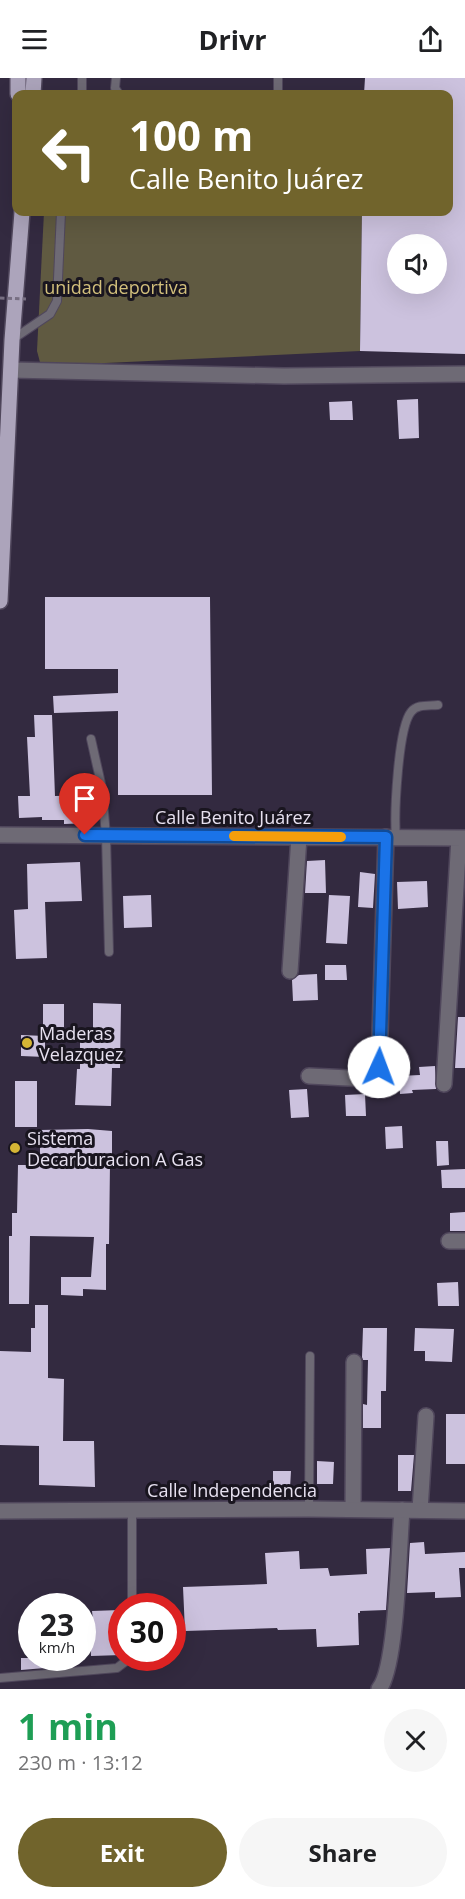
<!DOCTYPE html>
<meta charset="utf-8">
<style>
:root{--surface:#fff;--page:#f6f6f6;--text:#202124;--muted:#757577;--accent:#71642c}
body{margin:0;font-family:"Open Sans",sans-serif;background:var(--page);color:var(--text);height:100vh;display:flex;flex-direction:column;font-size:22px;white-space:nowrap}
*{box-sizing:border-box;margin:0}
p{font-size:20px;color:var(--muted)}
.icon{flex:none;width:33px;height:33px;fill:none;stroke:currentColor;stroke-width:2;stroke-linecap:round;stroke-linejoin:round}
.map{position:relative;height:1611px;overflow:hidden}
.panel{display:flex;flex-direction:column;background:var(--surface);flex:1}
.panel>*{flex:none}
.hud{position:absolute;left:12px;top:12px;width:441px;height:126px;border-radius:12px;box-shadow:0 6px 24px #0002;background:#71642c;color:#fff;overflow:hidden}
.buttons{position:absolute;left:387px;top:156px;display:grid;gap:12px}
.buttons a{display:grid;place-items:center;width:60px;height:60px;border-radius:50%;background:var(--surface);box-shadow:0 6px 24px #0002;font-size:30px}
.speed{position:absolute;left:18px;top:1515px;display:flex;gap:12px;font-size:30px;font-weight:700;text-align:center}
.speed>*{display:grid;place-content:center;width:78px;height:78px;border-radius:50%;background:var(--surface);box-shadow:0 6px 24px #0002;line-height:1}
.speed small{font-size:15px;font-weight:400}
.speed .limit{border:9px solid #d22;background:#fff;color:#111}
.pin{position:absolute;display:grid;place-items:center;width:51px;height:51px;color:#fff;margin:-62px -26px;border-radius:50% 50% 50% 0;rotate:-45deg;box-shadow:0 0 6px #0007}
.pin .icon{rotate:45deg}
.me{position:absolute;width:66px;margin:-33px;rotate:2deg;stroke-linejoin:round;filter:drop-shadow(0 0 4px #0008)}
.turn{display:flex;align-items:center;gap:21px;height:126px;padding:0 18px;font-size:27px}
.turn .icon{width:78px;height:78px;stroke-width:2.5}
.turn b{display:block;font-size:42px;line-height:51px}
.round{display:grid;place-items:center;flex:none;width:63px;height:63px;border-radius:32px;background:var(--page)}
.summary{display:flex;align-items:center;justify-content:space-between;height:102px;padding:0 18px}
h1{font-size:36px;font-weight:700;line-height:45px;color:#1e9e55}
.action{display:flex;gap:12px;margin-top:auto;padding:12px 18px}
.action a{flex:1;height:69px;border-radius:36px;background:var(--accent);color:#fff;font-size:24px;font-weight:700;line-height:69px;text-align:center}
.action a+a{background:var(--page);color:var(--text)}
header{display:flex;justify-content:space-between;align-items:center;height:78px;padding:0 18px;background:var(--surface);font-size:27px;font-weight:700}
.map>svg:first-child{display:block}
.green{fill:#605a41}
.building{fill:#ccc2de;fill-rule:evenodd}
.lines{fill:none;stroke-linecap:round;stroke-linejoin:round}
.service-casing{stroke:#50475c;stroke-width:10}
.minor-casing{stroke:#50475c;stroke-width:18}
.tertiary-casing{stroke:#50475c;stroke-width:18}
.primary-casing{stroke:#50475c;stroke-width:18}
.service{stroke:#6e6a75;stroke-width:8}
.minor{stroke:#6e6a75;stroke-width:15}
.tertiary{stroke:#6e6a75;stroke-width:15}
.primary{stroke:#aca4bb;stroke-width:15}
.path-bridge{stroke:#776f82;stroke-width:3;stroke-dasharray:4.5 3;stroke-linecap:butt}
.route-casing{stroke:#114b97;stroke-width:15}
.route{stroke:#1a73e8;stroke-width:10}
.slow{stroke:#f59e0b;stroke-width:10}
.poi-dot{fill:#d5b535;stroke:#19151f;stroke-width:2}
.labels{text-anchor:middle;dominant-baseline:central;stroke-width:6;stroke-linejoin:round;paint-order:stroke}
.park-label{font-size:18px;fill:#d3c07c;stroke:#19151f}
.street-label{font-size:18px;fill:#e7e1f0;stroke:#19151f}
.poi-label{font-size:18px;fill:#e7e1f0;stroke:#19151f;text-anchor:start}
</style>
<header><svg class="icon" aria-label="menu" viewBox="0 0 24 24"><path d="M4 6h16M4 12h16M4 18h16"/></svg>Drivr<svg class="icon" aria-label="share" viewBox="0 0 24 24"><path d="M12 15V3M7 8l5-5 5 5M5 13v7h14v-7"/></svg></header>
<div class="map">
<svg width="465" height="1611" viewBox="0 0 465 1611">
<rect width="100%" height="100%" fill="#332a40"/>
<path class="green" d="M44,134h318l-2,139 -319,15 -4,-15z"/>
<path class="building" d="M365,0h100v276l-105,-3 2,-139h86v-118h-84zM398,166h38v40h-38z
M418,321l1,39 -20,1 -2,-39z
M352,323l1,19h-23l-1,-18z
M45,519h165l2,198h-94v-84l-64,2 -1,-17 65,-3v-24h-73z
M34,637h18l3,81 34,-1 1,28 -26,1v-4h-22v-3l-23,1 -1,-22h12l-3,-59h8z
M325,782l1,33h-21l2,-32z
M80,784l2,39 -37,1 2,56 -31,1 -2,-49 14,-1 -1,-45z
M360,794l15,2 -2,34 -15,-1z
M427,803l1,26 -30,2 -1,-27z
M151,817l1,32 -28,1 -1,-32z
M329,817l21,1 -3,48 -21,-1z
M325,887h21l1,15h-22z
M317,896l1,26 -25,1 -1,-21 7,-5z
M93,925l28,1 -1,64h-8l-1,38 -36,-1 2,-36h3v-32h13z
M43,926h21v23h-21z
M458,939h7v51h-10z
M21,957l24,1v21l-24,-1z
M435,988l1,23 -24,1 1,3 -13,1 -1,-18 21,-1 -1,-8z
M15,1003h22v46h-22z
M307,1011l2,28 -18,1 -2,-28z
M365,1016l1,22h-20l-1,-21z
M402,1048l1,22 -17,1 -1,-22z
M88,1051l24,2v32h-2l-1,81h-3v46l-23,-1v7l-22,-1v-18h30l3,-40 -64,-1 -1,68h-20v-68h3v-23h5l1,-48h22v-35z
M436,1063h12l1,24 -12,1z
M465,1091v19h-23l-1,-18z
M465,1134v19h-15v-18z
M458,1204l1,24h-21l-1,-23z
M35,1227h13v73l16,1 -1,62h31l1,46 -56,-2v-39l-39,-1v-94l31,1v-24h4z
M363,1250h24l-1,63h-5v37h-18v-24l4,1 1,-45h-5l-1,-3z
M415,1250l39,1 -2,33 -27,-1v-10h-11z
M446,1336h19v50h-19z
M398,1377h16l-3,36h-13z
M317,1383l17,1 -1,22h-16z
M273,1393h18l-1,17 -17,-1z
M424,1464l1,12 40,-2v16h-6l2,29 -26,1v-6l-28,1 3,-50z
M390,1470l-4,62 -26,1v2h-2l1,32 -42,2 -1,-18 -38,1 -1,-2 -92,3 -2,-44 84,-3 -2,-31 34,-2 1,18 28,-1 2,8 37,-2 -1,-25z
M120,1532l2,45 -31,1 -1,-20h-8v-15l11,-1 -1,-9z
M21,1580h23l1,10 -24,2z"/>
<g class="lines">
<g class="service-casing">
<path id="service" d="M116,0l-1,10 4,6
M82,16v-16
M276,16l2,-3v-13
M13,261l37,-25 7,-13 4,-89
M91,661l11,49 4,48 3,116
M396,759c-2,-23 2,-109 15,-125 6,-8 18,-6 27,-7
M132,1431v97
M309,1431l1,-153
M0,1600l117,-10 13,-10"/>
</g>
<g class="minor-casing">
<path id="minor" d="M11,292l273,6 181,-2
M0,757l465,3
M290,893l9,-134
M309,998l59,3 9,-6 2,-6 7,-230
M444,1006l15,-246
M449,1163h16
M353,1431l1,-147
M420,1432l6,-94
M379,1611c18,-21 20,-145 23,-179"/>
</g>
<g class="tertiary-casing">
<path id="tertiary" d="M0,1433l309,-2 156,2"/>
</g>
<g class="primary-casing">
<path id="primary" d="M18,0v16
M33,16l1,-16
M0,523l12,-261 10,-128"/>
</g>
<use href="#service" class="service"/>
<use href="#minor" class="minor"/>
<use href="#tertiary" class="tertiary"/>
<use href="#primary" class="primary"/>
<path class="path-bridge" d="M0,220l26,1"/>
</g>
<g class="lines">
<g class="route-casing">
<path id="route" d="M85,757l301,2 -7,230"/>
</g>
<use href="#route" class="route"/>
<path class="slow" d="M234,758l107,1"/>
</g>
<g class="poi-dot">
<circle cx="27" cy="965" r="6"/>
<circle cx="15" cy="1070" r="6"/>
</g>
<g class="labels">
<g class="park-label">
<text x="116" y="209">unidad deportiva</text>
</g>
<g class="street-label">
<text x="233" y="739">Calle Benito Juárez</text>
<text x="232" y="1412">Calle Independencia</text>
</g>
<g class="poi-label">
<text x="39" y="955">Maderas<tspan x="39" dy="21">Velazquez</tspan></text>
<text x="27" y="1060">Sistema<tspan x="27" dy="21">Decarburacion A Gas</tspan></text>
</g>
</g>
</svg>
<div class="buttons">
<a><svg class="icon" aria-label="sound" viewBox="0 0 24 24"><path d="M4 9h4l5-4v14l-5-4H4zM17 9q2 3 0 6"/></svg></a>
</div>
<div class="speed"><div>23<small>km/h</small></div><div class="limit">30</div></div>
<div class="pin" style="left:85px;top:757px;background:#d93025"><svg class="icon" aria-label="arrive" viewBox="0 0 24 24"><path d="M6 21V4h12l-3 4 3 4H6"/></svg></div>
<svg class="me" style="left:379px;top:989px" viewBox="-20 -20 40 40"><circle r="19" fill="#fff"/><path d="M0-13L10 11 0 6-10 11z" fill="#1a73e8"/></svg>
<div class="hud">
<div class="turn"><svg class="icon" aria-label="left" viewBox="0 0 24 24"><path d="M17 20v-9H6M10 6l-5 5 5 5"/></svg><div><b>100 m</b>Calle Benito Juárez</div></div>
</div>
</div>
<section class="panel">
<div class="summary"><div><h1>1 min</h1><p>230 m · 13:12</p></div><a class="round"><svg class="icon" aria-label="close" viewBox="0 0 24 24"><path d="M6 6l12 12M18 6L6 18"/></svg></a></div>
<div class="action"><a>Exit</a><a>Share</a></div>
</section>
